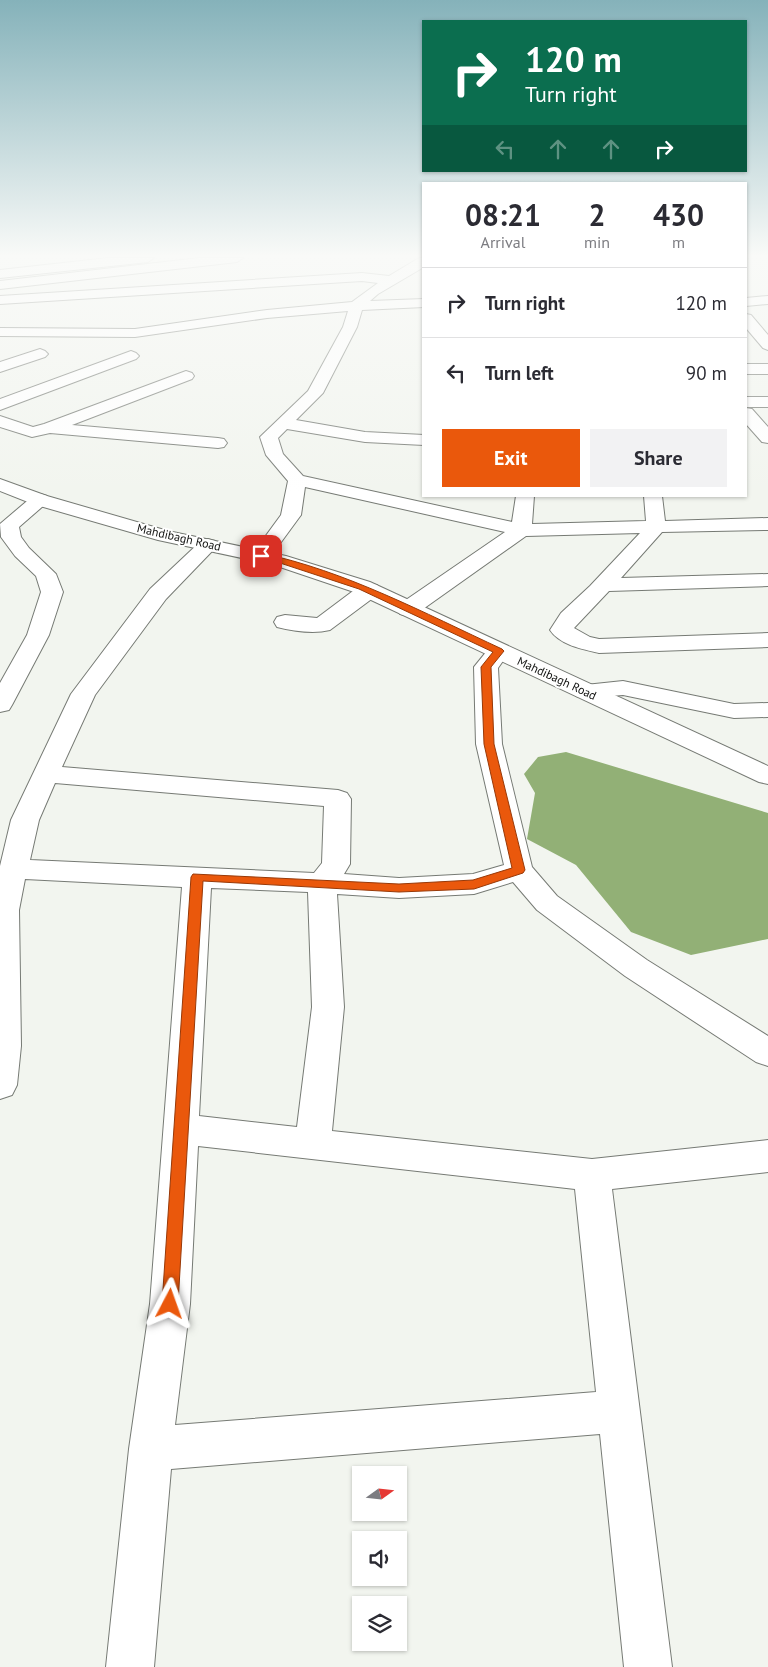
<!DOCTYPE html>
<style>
:root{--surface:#fff;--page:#f2f2f3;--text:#2b2b33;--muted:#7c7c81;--line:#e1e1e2;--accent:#ea580c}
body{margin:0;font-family:"PT Sans",sans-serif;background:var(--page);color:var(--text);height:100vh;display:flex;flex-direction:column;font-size:19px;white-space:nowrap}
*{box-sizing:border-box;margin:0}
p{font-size:16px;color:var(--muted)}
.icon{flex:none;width:28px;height:28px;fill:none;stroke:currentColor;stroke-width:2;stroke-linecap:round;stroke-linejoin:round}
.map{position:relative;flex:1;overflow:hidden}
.side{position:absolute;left:422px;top:182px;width:325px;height:315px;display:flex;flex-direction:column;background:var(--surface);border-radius:0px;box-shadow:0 1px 4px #0004}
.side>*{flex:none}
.banner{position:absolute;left:422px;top:20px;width:325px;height:152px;border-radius:0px;box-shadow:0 1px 4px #0004;background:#0b6e4f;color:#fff;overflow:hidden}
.needle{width:32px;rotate:75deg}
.tools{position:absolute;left:352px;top:1466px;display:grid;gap:10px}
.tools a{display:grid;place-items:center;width:55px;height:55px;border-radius:0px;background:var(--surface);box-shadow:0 1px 4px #0004;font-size:25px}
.pin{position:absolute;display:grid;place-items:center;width:42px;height:42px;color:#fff;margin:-21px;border-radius:10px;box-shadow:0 2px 8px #0006}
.me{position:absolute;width:55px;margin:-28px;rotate:4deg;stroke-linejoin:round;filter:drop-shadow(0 0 4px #0008)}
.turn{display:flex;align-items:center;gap:18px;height:105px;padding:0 20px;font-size:22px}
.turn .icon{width:65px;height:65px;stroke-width:2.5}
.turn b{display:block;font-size:35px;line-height:42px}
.lanes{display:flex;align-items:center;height:48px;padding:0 20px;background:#0003;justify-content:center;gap:25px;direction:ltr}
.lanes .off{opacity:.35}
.eta{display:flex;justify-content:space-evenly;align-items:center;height:85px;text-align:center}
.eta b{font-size:30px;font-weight:600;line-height:35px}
.cta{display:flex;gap:10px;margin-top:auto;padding:10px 20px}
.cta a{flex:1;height:58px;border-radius:0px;background:var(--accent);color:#fff;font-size:20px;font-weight:600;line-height:58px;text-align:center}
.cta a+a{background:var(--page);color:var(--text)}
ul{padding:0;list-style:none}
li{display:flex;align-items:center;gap:15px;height:70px;padding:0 20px;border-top:1px solid var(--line)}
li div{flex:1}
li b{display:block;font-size:19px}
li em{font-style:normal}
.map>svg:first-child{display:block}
.water{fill:#92b076}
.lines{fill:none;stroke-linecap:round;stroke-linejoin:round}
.street-casing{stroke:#767a74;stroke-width:2}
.secondary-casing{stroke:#767a74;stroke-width:2}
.street{fill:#fff;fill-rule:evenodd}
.secondary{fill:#fff;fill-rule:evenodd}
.route{fill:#ea580c;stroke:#983908}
.labels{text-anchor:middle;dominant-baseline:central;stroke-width:4;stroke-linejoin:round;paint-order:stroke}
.far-street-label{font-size:12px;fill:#10110f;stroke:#fff}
</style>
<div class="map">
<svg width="768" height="1667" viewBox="0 0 768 1667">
<rect width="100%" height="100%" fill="#f2f5ef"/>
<path class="water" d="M566,752l202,61v126l-77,16 -60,-23 -55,-67 -49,-26 8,-46 -11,-19 14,-17z"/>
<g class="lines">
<g class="street-casing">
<path id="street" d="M108,258h46l-6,4 -148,16v-8z
M419,258h5v9l-46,27 -8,7 54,-2v8l-62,3 -5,17 -34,66 -27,27 69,12 59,3v10l-59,-3 -78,-13 -9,9 5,16 20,22 209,46 4,-26h18l-2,28 114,-3 -2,-25h18l3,25 103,-3v12l-106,2 -41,46 147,-4v12l-159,5 -35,37 16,9 9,2 169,-6v14l-169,6c-17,-4 -39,-8 -49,-23l11,-17 29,-27 50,-53 -114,3 -110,78 -8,2 -8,-2 -3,-5 3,-5 105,-72 -200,-45 -4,28 -3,4 -30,41 -7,2 -7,-2 -3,-4 30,-41 7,-34 -22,-26 -6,-18 48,-46 35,-64 5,-16 -81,7 -132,19 -135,-1v-8l135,1 132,-19 85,-8 26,-19 -16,-2 -362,23v-8l362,-23 27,3z
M768,296v8l-22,2v-8z
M746,314l5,1 17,20v15l-5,-2 -17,-20z
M40,349l5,2 3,3 -3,3 -45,15v-10z
M131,351l5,2 3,3 -3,3 -136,51v-11z
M746,364h22v10h-22z
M186,371l6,2 2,3 -2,3 -120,46 146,13 6,1 3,4 -3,4 -6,1 -168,-15 -18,4 -32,-10v-11l33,11 11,-3z
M746,397h22v10h-22z
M746,408l6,1 16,18v16l-6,-1 -16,-18z
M40,494l7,2 3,4 -31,27 2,10 8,11 27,26 7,18 -14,43 -37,70 -3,5 -9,2v-29l27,-48 14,-43 -5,-16 -21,-20 -14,-19 -1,-13 33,-28z
M208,539l7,2 3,4 -52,54 -71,96 -33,72 276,23 9,3 4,6 -1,65 -6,10 55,4 74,-4 31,-9 -28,-121 -2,-77 17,-21 8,-2 8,2 3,5 -12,17 4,76 30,123 25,29 90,64 121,76v30l-12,-4 -131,-86 -88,-66 -24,-28 -39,12 -75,4 -62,-4 7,113 -12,124 260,28 176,-19v32l-156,17 60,478h-48l-24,-233 -429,35 -17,198h-48l23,-218 21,-145 32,-417 -157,-8 -6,31 2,136 -4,39 -5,10 -12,4v-233l11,-46 60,-126 79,-105 51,-48zM55,783l269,23 -2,57 -8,10 -284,-13 9,-40zM211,888l97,4 4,115 -15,120 -98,-11zM198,1146l377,43 21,203 -421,33 15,-121z
M369,584l8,1 3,5 -3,5 -47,35c-16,4 -37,1 -53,-3l-3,-5 3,-5 8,-2 32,3 44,-33z
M623,681l111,23 34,-1v14l-34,1 -111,-23 -39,3 -8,-2 -4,-5 4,-5z"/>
</g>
<g class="secondary-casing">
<path id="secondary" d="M199,258h44l-6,4 -237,27v-8z
M0,479l47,17 121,35 118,25 84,26 398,184v18l-9,-2 -405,-190 -80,-27 -116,-25 -125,-36 -33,-13z"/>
</g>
<use href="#street" class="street"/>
<use href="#secondary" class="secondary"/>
</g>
<linearGradient id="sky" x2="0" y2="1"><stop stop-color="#85b2ba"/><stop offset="0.52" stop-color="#f9faf8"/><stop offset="1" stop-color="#f9faf8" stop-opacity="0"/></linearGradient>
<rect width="768" height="492" fill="url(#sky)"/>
<path class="route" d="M261,553c85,18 163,60 241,96l2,2 -13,16 3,77 31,126 -2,3 -49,16 -75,3 -196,-11 -25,423 -2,6 -6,2 -6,-2 -2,-6 29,-427 2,-3 206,10 74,-4 39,-12 -28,-124 -3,-77 12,-15 -134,-63 -82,-27 -19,-4 -1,-2z"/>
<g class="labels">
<g class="far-street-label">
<text transform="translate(179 537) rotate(13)">Mahdibagh Road</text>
<text transform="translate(557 678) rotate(25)">Mahdibagh Road</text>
</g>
</g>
</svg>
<div class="tools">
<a><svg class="needle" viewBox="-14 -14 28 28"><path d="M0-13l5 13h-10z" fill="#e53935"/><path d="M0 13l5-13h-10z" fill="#7c7c81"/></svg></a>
<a><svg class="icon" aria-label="sound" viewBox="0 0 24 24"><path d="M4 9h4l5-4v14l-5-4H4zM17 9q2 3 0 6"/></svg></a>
<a><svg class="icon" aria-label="layers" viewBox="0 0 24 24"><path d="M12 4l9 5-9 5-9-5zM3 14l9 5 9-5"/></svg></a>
</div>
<div class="pin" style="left:261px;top:556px;background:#d93025"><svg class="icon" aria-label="arrive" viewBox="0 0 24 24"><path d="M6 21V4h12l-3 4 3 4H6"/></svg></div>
<svg class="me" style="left:170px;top:1304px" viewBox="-20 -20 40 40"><path d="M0-17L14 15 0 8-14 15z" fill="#ea580c" stroke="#fff" stroke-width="4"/></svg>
<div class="banner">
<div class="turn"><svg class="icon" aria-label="right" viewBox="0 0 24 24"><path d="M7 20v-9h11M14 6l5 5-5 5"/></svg><div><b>120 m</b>Turn right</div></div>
<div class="lanes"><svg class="icon off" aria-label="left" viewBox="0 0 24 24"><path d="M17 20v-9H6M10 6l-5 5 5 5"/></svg><svg class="icon off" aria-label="ahead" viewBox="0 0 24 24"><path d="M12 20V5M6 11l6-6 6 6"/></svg><svg class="icon off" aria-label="ahead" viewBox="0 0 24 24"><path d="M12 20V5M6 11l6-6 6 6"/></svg><svg class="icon" aria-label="right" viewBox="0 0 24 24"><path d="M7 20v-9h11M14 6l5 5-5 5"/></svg></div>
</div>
<section class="side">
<div class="eta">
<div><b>08:21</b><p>Arrival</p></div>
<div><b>2</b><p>min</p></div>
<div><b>430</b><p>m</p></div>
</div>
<ul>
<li><svg class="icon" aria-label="right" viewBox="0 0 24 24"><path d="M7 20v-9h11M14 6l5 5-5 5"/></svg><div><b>Turn right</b></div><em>120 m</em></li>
<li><svg class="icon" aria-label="left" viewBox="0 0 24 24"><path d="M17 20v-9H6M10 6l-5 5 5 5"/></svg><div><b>Turn left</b></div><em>90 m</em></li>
</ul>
<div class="cta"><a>Exit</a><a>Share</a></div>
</section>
</div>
